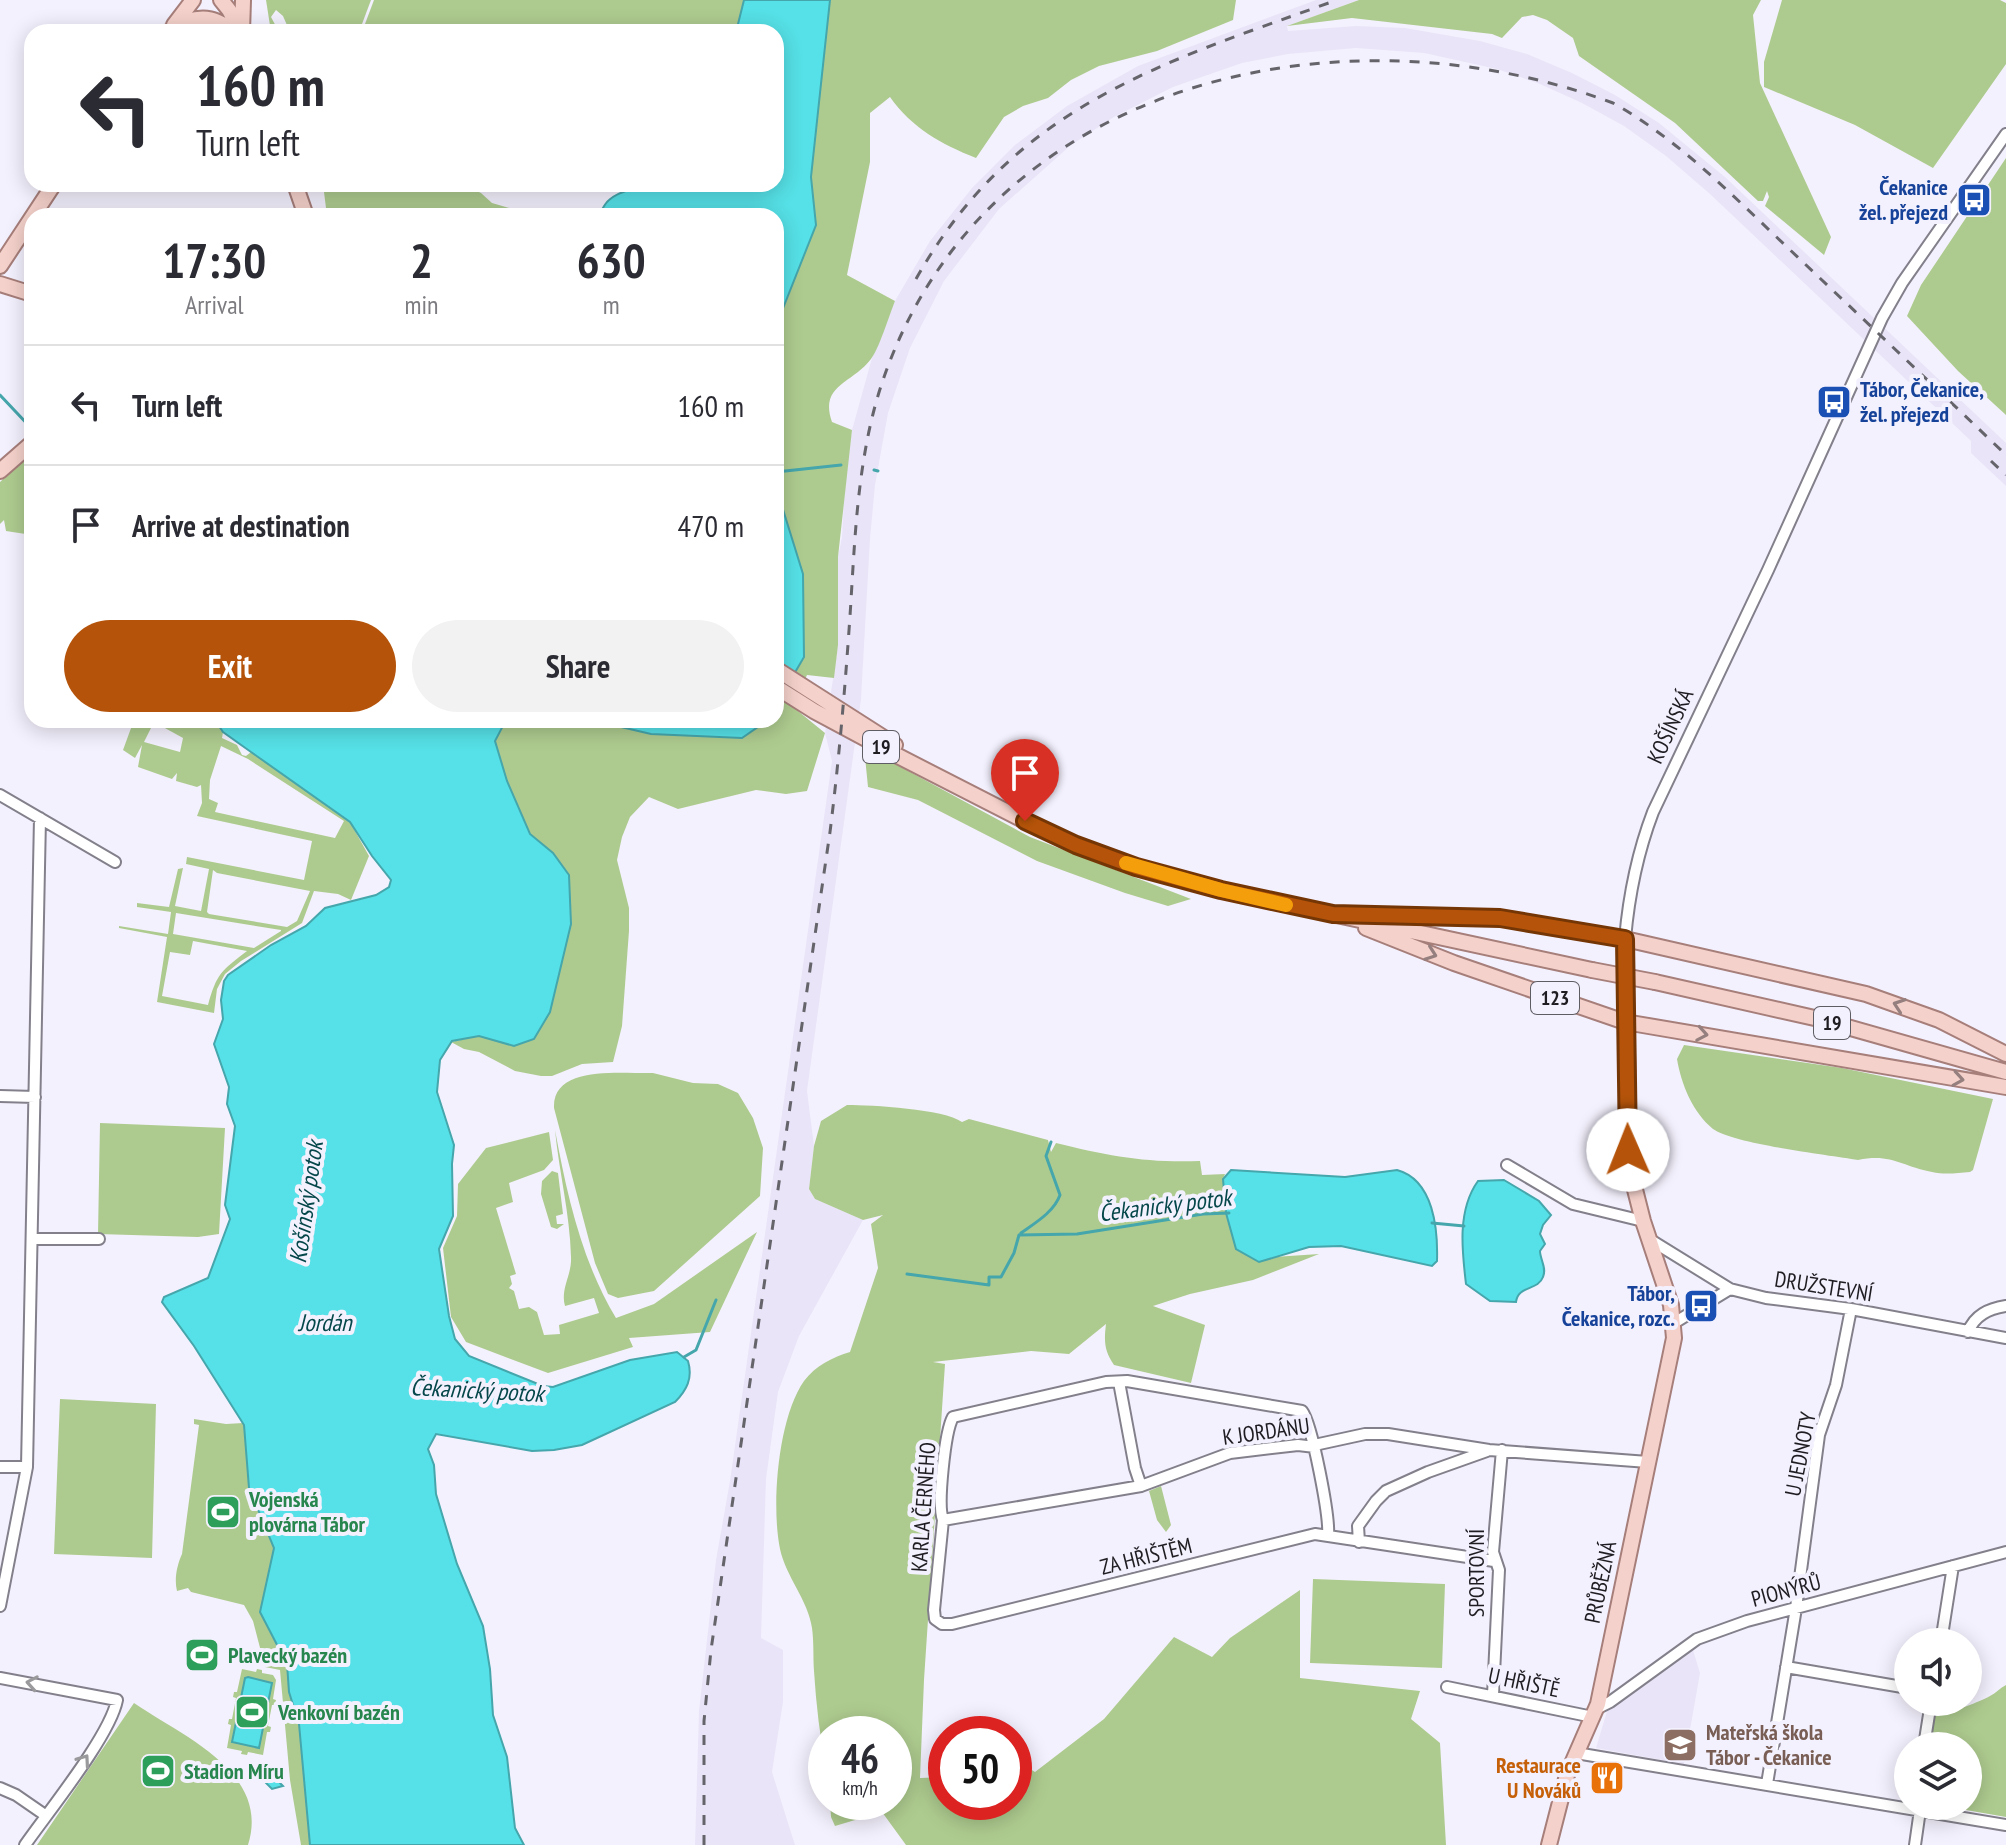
<!DOCTYPE html>
<meta charset="utf-8">
<style>
:root{--surface:#fff;--page:#f2f2f3;--text:#2b2b33;--muted:#7c7c81;--line:#e1e1e2;--accent:#b45309}
body{margin:0;font-family:"PT Sans Narrow",sans-serif;background:var(--page);color:var(--text);height:100vh;display:flex;flex-direction:column;font-size:30px;white-space:nowrap}
*{box-sizing:border-box;margin:0}
p{font-size:26px;color:var(--muted)}
.icon{flex:none;width:44px;height:44px;fill:none;stroke:currentColor;stroke-width:2;stroke-linecap:round;stroke-linejoin:round}
.map{position:relative;flex:1;overflow:hidden}
.sheet{position:absolute;left:24px;top:208px;width:760px;height:520px;display:flex;flex-direction:column;background:var(--surface);border-radius:24px;box-shadow:0 4px 20px #0003}
.sheet>*{flex:none}
.hud{position:absolute;left:24px;top:24px;width:760px;height:168px;border-radius:24px;box-shadow:0 4px 20px #0003;background:#fff;color:var(--text);overflow:hidden}
.buttons{position:absolute;left:1894px;top:1628px;display:grid;gap:16px}
.buttons a{display:grid;place-items:center;width:88px;height:88px;border-radius:50%;background:var(--surface);box-shadow:0 4px 20px #0003;font-size:40px}
.speed{position:absolute;left:808px;top:1716px;display:flex;gap:16px;font-size:40px;font-weight:700;text-align:center}
.speed>*{display:grid;place-content:center;width:104px;height:104px;border-radius:50%;background:var(--surface);box-shadow:0 4px 20px #0003;line-height:1}
.speed small{font-size:20px;font-weight:400}
.speed .limit{border:12px solid #d22;background:#fff;color:#111}
.pin{position:absolute;display:grid;place-items:center;width:68px;height:68px;color:#fff;margin:-82px -34px;border-radius:50% 50% 50% 0;rotate:-45deg;box-shadow:0 0 8px #0007}
.pin .icon{rotate:45deg}
.me{position:absolute;width:88px;margin:-44px;rotate:359deg;stroke-linejoin:round;filter:drop-shadow(0 0 6px #0008)}
.turn{display:flex;align-items:center;gap:28px;height:168px;padding:0 40px;font-size:36px}
.turn .icon{width:104px;height:104px;stroke-width:2.5}
.turn b{display:block;font-size:56px;line-height:68px}
.eta{display:flex;justify-content:space-evenly;align-items:center;height:136px;text-align:center}
.eta b{font-size:48px;font-weight:600;line-height:56px}
.button{display:flex;gap:16px;margin-top:auto;padding:16px 40px}
.button a{flex:1;height:92px;border-radius:48px;background:var(--accent);color:#fff;font-size:32px;font-weight:600;line-height:92px;text-align:center}
.button a+a{background:var(--page);color:var(--text)}
ul{padding:0;list-style:none}
li{display:flex;align-items:center;gap:24px;height:120px;padding:0 40px;border-top:2px solid var(--line)}
li div{flex:1}
li b{display:block;font-size:30px}
li em{font-style:normal}
.map>svg:first-child{display:block}
.built{fill:#e9e4f8}
.green{fill:#aecb8f;fill-rule:evenodd}
.water{fill:#55e1e7;stroke:#45a6ac;stroke-width:2}
.lines{fill:none;stroke-linecap:round;stroke-linejoin:round}
.stream{stroke:#45a6ac;stroke-width:3}
.minor-casing{stroke:#83808b;stroke-width:14}
.major-casing{stroke:#a67e7a;stroke-width:18}
.minor{stroke:#fff;stroke-width:10}
.major{stroke:#f5d1cb;stroke-width:14}
.rail{stroke:#66646b;stroke-width:3;stroke-dasharray:10 10;stroke-linecap:butt}
.major-bridge-casing{stroke:#a67e7a;stroke-width:18;stroke-linecap:butt}
.major-bridge{stroke:#f5d1cb;stroke-width:14}
.oneway{stroke:#95807f}
.oneway2{stroke:#9a999c}
.route-casing{stroke:#753606;stroke-width:20}
.route{stroke:#b45309;stroke-width:14}
.slow{stroke:#f59e0b;stroke-width:14}
.labels{text-anchor:middle;dominant-baseline:central;stroke-width:8;stroke-linejoin:round;paint-order:stroke}
.shield{fill:#f4f1fe;stroke:#5f5d64;stroke-width:2}
.shield-label{font-size:20px;font-weight:bold;fill:#1f1d22}
.transit-label{font-size:22px;font-weight:bold;fill:#164399;stroke:#f4f1fe;text-anchor:end}
.street-label{font-size:22px;fill:#1f1d22;stroke:#f4f1fe}
.leisure-label{font-size:22px;font-weight:bold;fill:#27864d;stroke:#f4f1fe;text-anchor:start}
.education-label{font-size:22px;font-weight:bold;fill:#785e54;stroke:#f4f1fe;text-anchor:start}
.food-label{font-size:22px;font-weight:bold;fill:#c56008;stroke:#f4f1fe;text-anchor:end}
.water-label{font-size:24px;font-style:italic;fill:#05474a;stroke:#f4f1fe}
</style>
<div class="map">
<svg width="2006" height="1845" viewBox="0 0 2006 1845">
<rect width="100%" height="100%" fill="#f4f1fe"/>
<path class="built" d="M1316,0h43l-72,26 1,5 68,-5 49,2 75,13 47,13 45,19 43,22 44,28 66,54 281,266v43l-35,-33v-12l-261,-247 -44,-38 -42,-30 -42,-23 -42,-19 -43,-15 -73,-16 -68,-5 -68,6 -46,9 -69,24 -59,30 -43,28 -72,64 -55,72 -34,67 -22,65 -13,72 -5,54 -9,160 -54,392 7,55 -5,43 6,10 48,21 -64,116 -21,56 -12,87 -5,159 22,12v52l-11,70 23,73h-100l4,-134 17,-151 14,-79 102,-720 -7,-28 13,-88v-88l4,-20 3,-54 7,-53 20,-72 23,-57 35,-60 42,-53 43,-43 52,-39 71,-40z
M1693,1650l7,23 -16,91 -88,-16 11,-37z"/>
<path class="green" d="M266,0h105l-12,32h-69l-7,-16 -7,-6 -5,7 8,15h-8z
M374,0h370l-8,32h-374z
M830,0h406l-3,20 -76,31 -58,15 -28,14 -23,18 -25,8 -19,11 -28,41c-35,-14 -64,-30 -86,-61l-20,16v49l-23,113 48,26c-6,15 -16,48 -24,58 -19,25 -52,26 -39,63l20,8 -14,127v88l-4,33 -27,-3 -14,32 32,26 -18,58 -21,3 -30,-4 -78,19 -29,-12 -19,20 -8,20 -5,23 12,48v23l-7,95 -9,36 -31,2 -30,12h-11l-26,-5 -36,-19 -15,-3 -13,-7 28,-6 35,10 39,-193 -23,-19 -23,-53 -12,-40 8,-19 88,-2 60,14 91,4 26,-18h8v-15l12,-23 -8,-182 -4,-13v-161l40,-101 -5,-48z
M1359,0h402l-8,15 7,68 71,154 -7,18 -59,-49 4,-9 -2,-6 -4,10h-5l-83,-78 -96,-67 -6,-18 -26,-18 -14,-5 -11,2 -20,21 -10,-4 -140,-16 -65,8z
M1782,0h218l6,3v61l-73,104 -78,-43 -91,-38v-25z
M2006,158v257l-48,-44 -51,-55 14,-31z
M323,184h139l19,9 11,10 45,13h-210z
M32,452v83l-26,-4 -2,-11 -4,4v-42z
M134,720h81l8,12 -1,6 15,7 5,10 4,1 5,-4 99,70 19,34 -18,44 -13,-6 -24,-3 -12,32 -61,38 -16,13 -8,15 -3,24 -57,-11 10,-65 -48,-9v-2l49,8 3,-22 -34,-5v-4l32,4 9,-38 5,-1 -8,38 26,5 8,-42 -23,-5 1,-7 117,23 8,-39 -115,-25 5,-13 -1,-18 -4,2 -21,-6 1,-8 -5,6 -34,-12 4,-22 -7,13 -12,-8zM154,722l29,16 -3,14 -36,-10zM221,746l27,13 96,62 -9,17 -120,-26 3,-9 -9,-4 1,-19zM213,870l4,3 93,18 -13,30 -10,6 -78,-13 -2,-2zM176,913l105,17v1l-27,17 -81,-14zM193,941l54,10c-26,20 -30,22 -39,54l-46,-9 8,-44 20,3z
M864,747l166,90 161,62 -23,7 -43,-13 -88,-32 -119,-61 -50,-13z
M1684,1045l158,23 151,31 -20,71 -3,2c-13,1 -25,3 -38,0 -31,-6 -41,-19 -74,-12 -30,-5 -124,-16 -145,-31 -20,-16 -32,-45 -36,-70z
M653,1073l40,10 25,1 20,9 15,25 10,30 -3,48 -106,95 -36,7 -10,-4 -13,-31 -41,-155c-2,-44 69,-34 99,-35z
M847,1105c25,0 97,4 115,17l7,-3 79,21 3,12 5,-9c52,13 90,20 144,18l2,14 23,-1 -2,5 36,83 15,-5 45,-3 -66,26 -63,14 -37,12 52,19 -14,58 -77,-18c-10,-15 -10,-24 -8,-41l-37,30 -38,-3 -98,11 12,2 -21,316 -4,98 26,-1v25h68v-43l21,13 69,-53 70,-82 38,20 18,-19 70,-48v88l120,13 -9,28 29,24 6,102h-540l-24,-33 -47,14 -4,-9 -1,-15h64v-68h-68v35c-6,-32 -10,-65 -12,-98 -1,-14 0,-28 -2,-43 -4,-28 -26,-51 -32,-79 -9,-44 -2,-131 24,-168 11,-15 29,-24 46,-29l28,-84 -7,-44 12,-9 -20,5 -48,-21 -6,-10 5,-43 7,-25z
M100,1123l125,5 -6,106 -21,3 -100,-3z
M555,1130c12,65 27,132 61,188l38,-14 103,-72 -47,100 -81,6 4,9 -85,26 -82,-31 -15,-25 -8,-69 14,-32 1,-32 28,-36 63,-16 4,28 -9,10 -35,13 4,19 -17,6 20,66 -6,2 2,8 -3,4 5,3 5,18 10,-2 8,5 7,23 16,-1 -1,-9 40,-12 -5,-15 -29,8c-5,-17 7,-31 6,-49 -1,-43 -12,-85 -16,-127z
M552,1171l6,2 5,41 -7,2 1,8h7l-7,5 -6,-2 -10,-33 1,-13z
M60,1399l96,5 -4,154 -98,-4z
M194,1419l32,5 17,-1 2,7 4,58 25,60 -14,64 27,52 2,28 10,32 11,121h-9l-11,-65 -10,-110 -15,-3 -12,-46 -9,-16 -53,-13 -3,-4 -11,3c-3,-12 0,-26 5,-37l17,-129 -5,-1z
M1161,1486l10,39 -5,7 -9,-12 -8,-29z
M1313,1579l132,5 -3,84 -132,-5z
M242,1669l14,3 1,-3 5,1v3l11,2 3,5 -3,19 3,1 -1,5h-3l-4,21 3,1 -1,5h-3l-4,23 -15,-3 -1,3 -6,-1 1,-3 -15,-3 4,-23 -3,-1 1,-5h3l4,-21 -3,-1 1,-5h3z
M2006,1685v132l-63,-11h25v-60h-41l6,-35c14,4 44,-8 57,-15 6,-3 10,-8 16,-11z
M134,1703c48,33 137,69 114,142h-211z"/>
<path class="water" d="M744,0h86l-19,177 5,48 -40,101v-110h-177c3,-6 5,-12 10,-16 27,-25 129,-16 167,-16v-152h-40z
M776,487l27,87 1,83 -28,48z
M215,720h291l-11,21 12,40 23,53 23,19 16,22 2,49 -21,88 -16,27 -20,7 -35,-10 -27,5 -12,19 -3,32 17,53 -2,19 1,52 -14,33 10,67 6,23 14,17 74,30 10,1 77,-27 47,-8 11,9c5,17 -1,29 -13,41l-93,43 -28,5 -22,1 -96,-17 -8,15 6,16 2,29 21,70 26,62 7,43 3,46 14,42 8,71 9,17h-214l-11,-121 -10,-32 -2,-28 -27,-52 14,-64 -25,-60 -5,-63 -50,-79 -32,-44 2,-5 44,-19 22,-59 -5,-14 10,-79 -8,-22 2,-17 -15,-43 9,-25 -2,-19 3,-19 4,-6 43,-30 35,-19 19,-18 51,-13 13,-8 2,-7 -19,-24 -22,-34 -99,-70 -28,-20z
M591,720h177l-26,18 -91,-4z
M1231,1170l114,7 52,-7c37,10 41,60 40,91l-5,5 -91,-20 -32,1 -50,15 -23,-13 -10,-36 -3,-34z
M1504,1180l35,21 12,14 -8,10 -3,9 5,10 -5,7c0,8 7,17 3,26 -5,14 -25,8 -27,25l-26,-1 -24,-17c-4,-33 -9,-74 12,-103z
M248,1677l24,6 -13,65 -27,-6 13,-64z
M277,1770l5,5 -2,8 3,3 -11,3 -8,-8 3,-1 2,-8z"/>
<g class="lines">
<path class="stream" d="M0,395l32,34
M874,470l4,1
M776,472l65,-7
M1432,1223l32,3
M1021,1233c14,-10 33,-21 39,-38l-14,-39 5,-14
M907,1274l82,11v-8h12l13,-24 5,-18 58,-1 126,-20 26,-1
M684,1357l12,-7 20,-50"/>
<g class="minor-casing">
<path id="minor" d="M0,795l115,67
M1625,939c4,-45 12,-85 28,-127l115,-242 114,-252 20,-35 104,-149
M0,1096l35,1
M1507,1165l66,39 70,17
M32,1239h67
M1649,1239l81,50 36,9 85,11 155,29
M1674,1323l56,-34
M1968,1332c7,-17 20,-23 38,-26
M1119,1382l16,86 6,18
M0,1467h27
M943,1520l198,-34 89,-33 68,-8 17,2 4,-3 46,-10h23l101,16 159,12
M1328,1536c2,-19 -16,-112 -26,-125l-175,-30 -21,1 -153,35c-8,14 -16,88 -10,103l-9,90 1,9 7,5h10l363,-90 179,27
M1359,1542l-1,-16 18,-25 10,-10 42,-19 59,-21
M0,1606l27,-139 13,-649
M1941,1642l12,-76
M1786,1667l122,21
M0,1678l117,22c-7,36 -69,112 -92,145
M1447,1687l146,30
M1493,1695l6,-125 -6,-18 9,-102
M1596,1709l14,-7 87,-63 50,-18 259,-69
M1924,1746l7,-44
M1576,1753l430,72
M1767,1784l29,-176 23,-173 17,-50 15,-76
M0,1788l16,7 29,20
M1915,1845l5,-35"/>
</g>
<g class="major-casing">
<path id="major" d="M221,0l8,10 12,22
M174,25l19,-25
M171,30c21,-14 42,-17 61,2
M242,32l1,-32
M295,184l11,32
M0,266l54,-82
M0,284l32,10
M0,471l32,-28
M776,669l119,76
M776,687l38,24 84,45 127,65 51,24 60,22 85,23 371,80
M1369,915l131,3 125,21 241,55 73,26 67,34
M1366,928l88,35 171,59 381,65
M1655,982l164,37 187,53
M1549,1845l18,-70 31,-71 76,-366 -3,-33 -28,-84 -14,-55 -4,-227"/>
</g>
<use href="#minor" class="minor"/>
<use href="#major" class="major"/>
<path class="rail" d="M916,279c98,-174 246,-216 421,-279
M1991,461l15,14
M704,1845v-124l7,-71 119,-818c9,-72 15,-143 20,-216 5,-77 7,-158 32,-233 101,-301 454,-383 731,-280 66,37 119,92 174,144 73,69 146,138 219,208"/>
<g class="major-bridge-casing">
<path id="major-bridge" d="M1592,970l63,12"/>
</g>
<use href="#major-bridge" class="major-bridge"/>
</g>
<defs><path id="oneway-chevron" d="M-2-3.5L2.5 0L-2 3.5" fill="none" stroke-width="1.6" stroke-linecap="round" stroke-linejoin="round" transform="scale(2)"/></defs>
<g class="oneway">
<use href="#oneway-chevron" transform="translate(1431 954) rotate(20)"/>
<use href="#oneway-chevron" transform="translate(1899 1005) rotate(-161)"/>
<use href="#oneway-chevron" transform="translate(1702 1034) rotate(10)"/>
<use href="#oneway-chevron" transform="translate(1958 1079) rotate(9)"/>
</g>
<g class="oneway2">
<use href="#oneway-chevron" transform="translate(32 1683) rotate(-170)"/>
<use href="#oneway-chevron" transform="translate(84 1760) rotate(-55)"/>
</g>
<g class="lines">
<g class="route-casing">
<path id="route" d="M1025,821l51,24 60,22 85,23 112,24 167,4 125,21 3,211"/>
</g>
<use href="#route" class="route"/>
<path class="slow" d="M1126,863l95,27 65,15"/>
</g>
<defs>
<g id="bus-square" transform="scale(1.8)"><rect x="-9" y="-9" width="18" height="18" rx="4" fill="#1a4fb4" stroke="#f4f1fe"/><path d="M-5-6H5V4H4V6H2V4H-2V6H-4V4H-5ZM-3.5-4V0h7V-4ZM-3.5 1.2v1.5H-2V1.2ZM2 1.2v1.5H3.5V1.2Z" fill="#fff"/></g>
<g id="stadium-square" transform="scale(1.8)"><rect x="-9" y="-9" width="18" height="18" rx="4" fill="#2e9e5b" stroke="#f4f1fe"/><path d="M0-5a6.5 5 0 1 0 0 10a6.5 5 0 1 0 0-10ZM-3.5-1.8h7v3.6h-7Z" fill="#fff"/></g>
<g id="school-square" transform="scale(1.8)"><rect x="-9" y="-9" width="18" height="18" rx="4" fill="#8d6e63" stroke="#f4f1fe"/><path d="M0-5L7-2L0 1L-7-2ZM-4 1L0 2.5L4 1V4Q0 6-4 4Z" fill="#fff"/></g>
<g id="restaurant-square" transform="scale(1.8)"><rect x="-9" y="-9" width="18" height="18" rx="4" fill="#e8710a" stroke="#f4f1fe"/><path d="M-5-6h1v4h1v-4h1v4h1v-4h1v5L-1.5 .5V6h-2V.5L-5-1ZM5-6V6H3V1.5H1.5Q1.5-4 5-6Z" fill="#fff"/></g>
</defs>
<g fill-rule="evenodd">
<use href="#bus-square" x="1974" y="200"/>
<use href="#bus-square" x="1834" y="402"/>
<use href="#bus-square" x="1701" y="1306"/>
<use href="#stadium-square" x="223" y="1512"/>
<use href="#stadium-square" x="202" y="1655"/>
<use href="#stadium-square" x="252" y="1712"/>
<use href="#school-square" x="1680" y="1745"/>
<use href="#stadium-square" x="158" y="1771"/>
<use href="#restaurant-square" x="1607" y="1778"/>
</g>
<g class="labels">
<g class="shield">
<rect x="863" y="731" width="36" height="32" rx="6"/>
<rect x="1531" y="982" width="48" height="32" rx="6"/>
<rect x="1814" y="1007" width="36" height="32" rx="6"/>
</g>
<g class="shield-label">
<text x="881" y="747">19</text>
<text x="1555" y="998">123</text>
<text x="1832" y="1023">19</text>
</g>
<g class="transit-label">
<text x="1948" y="187">Čekanice<tspan x="1948" dy="25">žel. přejezd</tspan></text>
<text x="1860" y="389" text-anchor="start">Tábor, Čekanice,<tspan x="1860" dy="25">žel. přejezd</tspan></text>
<text x="1675" y="1293">Tábor,<tspan x="1675" dy="25">Čekanice, rozc.</tspan></text>
</g>
<g class="street-label">
<text transform="translate(1670 726) rotate(-65)">KOŠÍNSKÁ</text>
<text transform="translate(1824 1286) rotate(9)">DRUŽSTEVNÍ</text>
<text transform="translate(1266 1431) rotate(-8)">K JORDÁNU</text>
<text transform="translate(1800 1454) rotate(-79)">U JEDNOTY</text>
<text transform="translate(923 1507) rotate(-86)">KARLA ČERNÉHO</text>
<text transform="translate(1146 1556) rotate(-14)">ZA HŘIŠTĚM</text>
<text transform="translate(1476 1573) rotate(-90)">SPORTOVNÍ</text>
<text transform="translate(1600 1582) rotate(-78)">PRŮBĚŽNÁ</text>
<text transform="translate(1786 1590) rotate(-15)">PIONÝRŮ</text>
<text transform="translate(1524 1682) rotate(12)">U HŘIŠTĚ</text>
</g>
<g class="leisure-label">
<text x="249" y="1499">Vojenská<tspan x="249" dy="25">plovárna Tábor</tspan></text>
<text x="228" y="1655">Plavecký bazén</text>
<text x="278" y="1712">Venkovní bazén</text>
<text x="184" y="1771">Stadion Míru</text>
</g>
<g class="education-label">
<text x="1706" y="1732">Mateřská škola<tspan x="1706" dy="25">Tábor - Čekanice</tspan></text>
</g>
<g class="food-label">
<text x="1581" y="1765">Restaurace<tspan x="1581" dy="25">U Nováků</tspan></text>
</g>
<g class="water-label">
<text transform="translate(306 1202) rotate(-82)">Košínský potok</text>
<text transform="translate(1165 1205) rotate(-7)">Čekanický potok</text>
<text x="325" y="1322">Jordán</text>
<text transform="translate(477 1390) rotate(3)">Čekanický potok</text>
</g>
</g>
</svg>
<div class="buttons">
<a><svg class="icon" aria-label="sound" viewBox="0 0 24 24"><path d="M4 9h4l5-4v14l-5-4H4zM17 9q2 3 0 6"/></svg></a>
<a><svg class="icon" aria-label="layers" viewBox="0 0 24 24"><path d="M12 4l9 5-9 5-9-5zM3 14l9 5 9-5"/></svg></a>
</div>
<div class="speed"><div>46<small>km/h</small></div><div class="limit">50</div></div>
<div class="pin" style="left:1025px;top:821px;background:#d93025"><svg class="icon" aria-label="arrive" viewBox="0 0 24 24"><path d="M6 21V4h12l-3 4 3 4H6"/></svg></div>
<svg class="me" style="left:1628px;top:1150px" viewBox="-20 -20 40 40"><circle r="19" fill="#fff"/><path d="M0-13L10 11 0 6-10 11z" fill="#b45309"/></svg>
<div class="hud">
<div class="turn"><svg class="icon" aria-label="left" viewBox="0 0 24 24"><path d="M17 20v-9H6M10 6l-5 5 5 5"/></svg><div><b>160 m</b>Turn left</div></div>
</div>
<section class="sheet">
<div class="eta">
<div><b>17:30</b><p>Arrival</p></div>
<div><b>2</b><p>min</p></div>
<div><b>630</b><p>m</p></div>
</div>
<ul>
<li><svg class="icon" aria-label="left" viewBox="0 0 24 24"><path d="M17 20v-9H6M10 6l-5 5 5 5"/></svg><div><b>Turn left</b></div><em>160 m</em></li>
<li><svg class="icon" aria-label="arrive" viewBox="0 0 24 24"><path d="M6 21V4h12l-3 4 3 4H6"/></svg><div><b>Arrive at destination</b></div><em>470 m</em></li>
</ul>
<div class="button"><a>Exit</a><a>Share</a></div>
</section>
</div>
